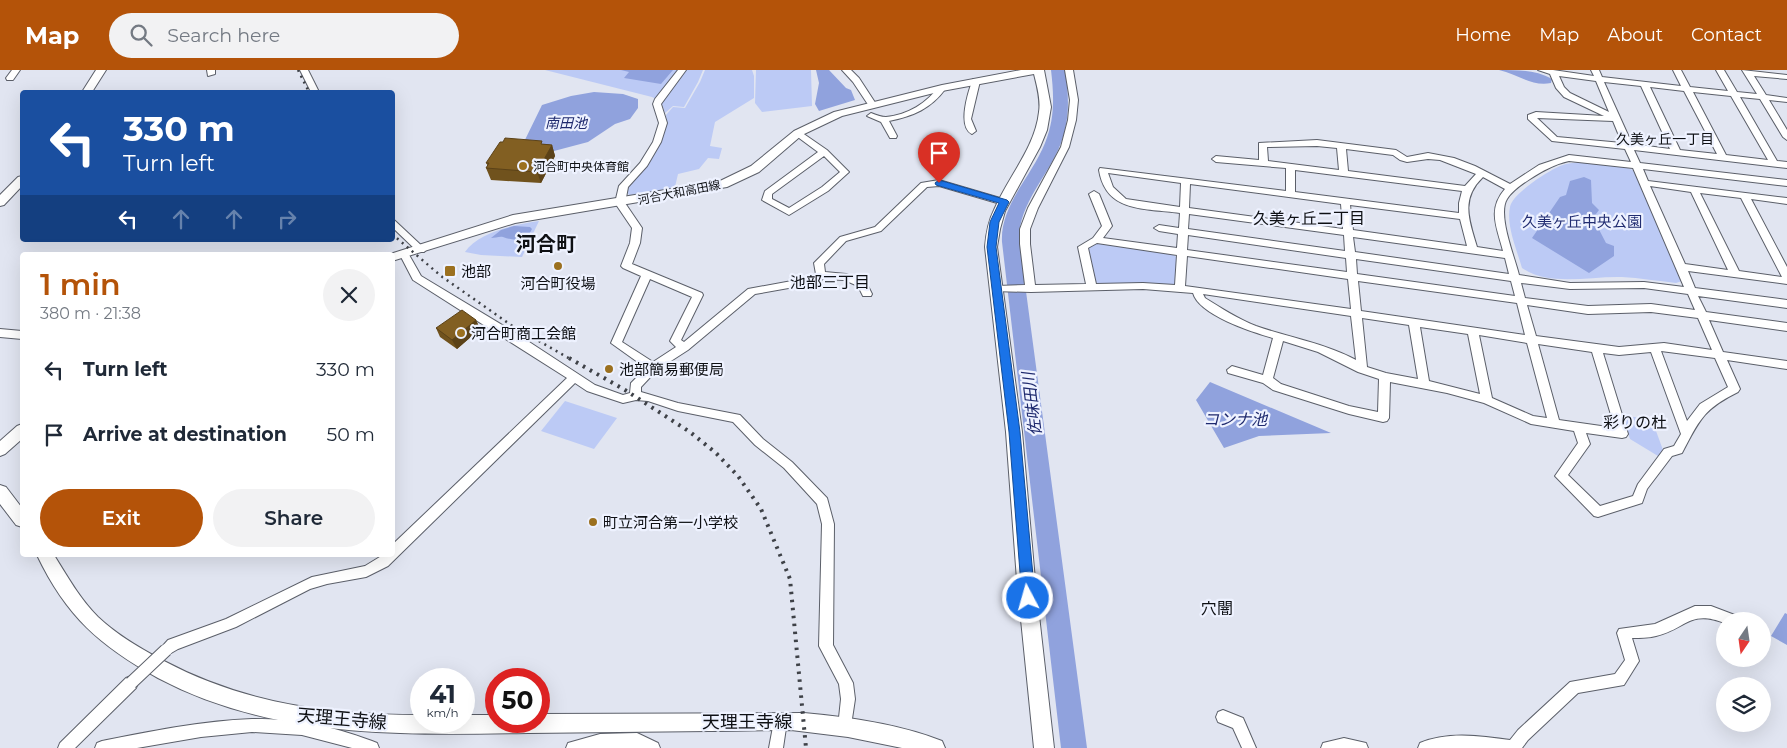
<!DOCTYPE html>
<meta charset="utf-8">
<style>
:root{--surface:#fff;--page:#f2f2f3;--text:#1f2937;--muted:#747a83;--accent:#b45309}
body{margin:0;font-family:Montserrat,"Noto Sans JP",sans-serif;background:var(--page);color:var(--text);height:100vh;display:flex;flex-direction:column;font-size:19px;white-space:nowrap}
*{box-sizing:border-box;margin:0}
p{font-size:16px;color:var(--muted)}
.icon{flex:none;width:28px;height:28px;fill:none;stroke:currentColor;stroke-width:2;stroke-linecap:round;stroke-linejoin:round}
.map{position:relative;flex:1;overflow:hidden}
.side{position:absolute;left:20px;top:182px;width:375px;height:305px;display:flex;flex-direction:column;background:var(--surface);border-radius:5px;box-shadow:0 5px 20px #0002}
.side>*{flex:none}
.top-card{position:absolute;left:20px;top:20px;width:375px;height:152px;border-radius:5px;box-shadow:0 5px 20px #0002;background:#1a4fa0;color:#fff;overflow:hidden}
.needle{width:32px;rotate:193deg}
.buttons{position:absolute;left:1716px;top:542px;display:grid;gap:10px}
.buttons a{display:grid;place-items:center;width:55px;height:55px;border-radius:50%;background:var(--surface);box-shadow:0 5px 20px #0002;font-size:25px}
.speed{position:absolute;left:410px;top:598px;display:flex;gap:10px;font-size:25px;font-weight:700;text-align:center}
.speed>*{display:grid;place-content:center;width:65px;height:65px;border-radius:50%;background:var(--surface);box-shadow:0 5px 20px #0002;line-height:1}
.speed small{font-size:12px;font-weight:400}
.speed .limit{border:8px solid #d22;background:#fff;color:#111}
.pin{position:absolute;display:grid;place-items:center;width:42px;height:42px;color:#fff;margin:-51px -21px;border-radius:50% 50% 50% 0;rotate:-45deg;box-shadow:0 0 5px #0007}
.pin .icon{rotate:45deg}
.me{position:absolute;width:55px;margin:-28px;rotate:354deg;stroke-linejoin:round;filter:drop-shadow(0 0 4px #0008)}
.turn{display:flex;align-items:center;gap:18px;height:105px;padding:0 20px;font-size:22px}
.turn .icon{width:65px;height:65px;stroke-width:2.5}
.turn b{display:block;font-size:35px;line-height:42px}
.lanes{display:flex;align-items:center;height:48px;padding:0 20px;background:#0003;justify-content:center;gap:25px;direction:ltr}
.lanes .off{opacity:.35}
.round{display:grid;place-items:center;flex:none;width:52px;height:52px;border-radius:26px;background:var(--page)}
.head{display:flex;align-items:center;justify-content:space-between;height:85px;padding:0 20px}
h1{font-size:30px;font-weight:600;line-height:38px;color:var(--accent)}
.action{display:flex;gap:10px;margin-top:auto;padding:10px 20px}
.action a{flex:1;height:58px;border-radius:30px;background:var(--accent);color:#fff;font-size:20px;font-weight:600;line-height:58px;text-align:center}
.action a+a{background:var(--page);color:var(--text)}
ul{padding:0;list-style:none}
li{display:flex;align-items:center;gap:15px;height:65px;padding:0 20px}
li div{flex:1}
li b{display:block;font-size:19px}
li em{font-style:normal}
header{display:flex;align-items:center;gap:30px;box-sizing:border-box;height:70px;padding:0 25px;background:var(--accent);color:#fff}
header strong{font-size:24px}
nav{display:flex;gap:28px;margin-inline-start:auto;font-size:18px}
.search{width:350px;height:45px;background:var(--page);display:flex;align-items:center;gap:12px;box-sizing:border-box;padding:0 18px;border-radius:28px;color:var(--muted);font-size:19px}
.map>svg:first-child{display:block}
.green{fill:#bccaf5}
.water{fill:#90a2dd}
.lines{fill:none;stroke-linecap:round;stroke-linejoin:round}
.river{fill:#90a2dd;fill-rule:evenodd}
.minor-casing{stroke:#5b5f69;stroke-width:2}
.major-casing{stroke:#5b5f69;stroke-width:2}
.minor{fill:#fff;fill-rule:evenodd}
.major{fill:#fff;fill-rule:evenodd}
.rail-far1{stroke:#3e4147;stroke-width:2.5;stroke-dasharray:2 4.5;stroke-linecap:butt}
.rail{stroke:#3e4147;stroke-width:4;stroke-dasharray:2.5 5.5;stroke-linecap:butt}
.minor-bridge-casing{stroke:#5b5f69;stroke-width:14;stroke-linecap:butt}
.minor-bridge{stroke:#fff;stroke-width:12}
.wall{fill:#70521d}
.shaded-wall{fill:#5b4218}
.building{fill:#825f22;stroke:#5b4218}
.route{fill:#1a73e8;stroke:#114b97}
.poi-dot{fill:#9b701f;stroke:#eef2ff;stroke-width:2}
.labels{text-anchor:middle;dominant-baseline:central;stroke-width:4.5;stroke-linejoin:round;paint-order:stroke}
.far-poi-label{font-size:12px;fill:#0e1014;stroke:#eef2ff;text-anchor:start}
.far-street-label{font-size:12px;fill:#0e1014;stroke:#eef2ff}
.far-water-label{font-size:14px;font-style:italic;fill:#1e296e;stroke:#eef2ff}
.far-neighbourhood-label{font-size:14px;fill:#0e1014;stroke:#eef2ff}
.park-label{font-size:15px;fill:#212c71;stroke:#eef2ff}
.poi-label{font-size:15px;fill:#0e1014;stroke:#eef2ff;text-anchor:start}
.neighbourhood-label{font-size:16px;fill:#0e1014;stroke:#eef2ff}
.water-label{font-size:16px;font-style:italic;fill:#1e296e;stroke:#eef2ff}
.near-street-label{font-size:18px;fill:#0e1014;stroke:#eef2ff}
.district-label{font-size:20px;font-weight:bold;fill:#0e1014;stroke:#eef2ff}
</style>
<header>
<strong>Map</strong>
<div class="search"><svg class="icon" aria-label="search" viewBox="0 0 24 24"><circle cx="10" cy="10" r="6"/><path d="M15 15l6 6"/></svg>Search here</div>
<nav><a>Home</a><a>Map</a><a>About</a><a>Contact</a></nav>
</header>
<div class="map">
<svg width="1787" height="678" viewBox="0 0 1787 678">
<rect width="100%" height="100%" fill="#e1e5f1"/>
<path class="green" d="M545,0h158l-5,12 -14,25 -11,-1 -8,7 -4,-12 -9,-4z
M705,0h47l2,6v22l-39,24 -5,24 12,2 -3,11 -11,-1 -9,11 -21,5 -4,17 -35,6 -10,-2 -3,-5c18,-22 42,-45 40,-75l7,-8 12,1 15,-26z
M756,0h55l1,36 -50,6 -7,-9z
M1586,92l42,6 7,3 47,110 -6,2c-18,-2 -36,-5 -54,-6 -33,-1 -72,10 -100,-9 -5,-18 -16,-42 -12,-61 2,-13 40,-38 53,-42 8,-3 15,-2 23,-3z
M539,151l-17,36 -41,-2 -16,-3c13,-20 52,-28 74,-31z
M1094,173l79,11 4,4 -1,26 -6,2 -28,-3 -41,2 -5,-3 -9,-32 1,-4z
M565,331l52,17 -23,31 -53,-18z
M1622,345l30,5 11,30 -5,6 -28,-17z"/>
<path class="water" d="M621,0h52l-12,14 -37,-6 5,-6z
M816,0h13l17,18 5,2 4,10 -36,11 -4,-7 4,-21z
M1499,0c19,0 37,0 53,9l-1,4c-19,4 -34,-9 -52,-13z
M594,22l29,2 15,5v9l-8,11 -15,5 -27,18 -34,9 -33,-3 21,-43 29,-9z
M1584,107l7,3 1,23 7,7 -6,8 13,25 8,3v10l-25,17 -57,-35 28,-41 6,-2 4,-14z
M514,156l16,1 2,2c-6,13 -18,12 -29,8 -3,-1 -8,1 -12,1l10,-8z
M1210,312l121,51 -72,3 -35,12 -28,-48z
M1785,543l2,1v31l-16,-9z"/>
<g class="lines">
<path class="river" d="M1051,0h14c4,25 5,49 -4,73 -12,32 -42,60 -42,96l68,509h-26l-59,-506c-2,-37 30,-66 43,-99 10,-24 9,-48 6,-73z"/>
<g class="minor-casing">
<path id="minor" d="M12,0h8l-7,10h-6l-1,-2z
M207,0h8v4l-7,2z
M300,0h8l11,22h-8z
M678,0h8l-25,34 6,19 -6,19 -14,24 -19,21 -3,16 17,25 -2,15 -8,21 70,29 1,2 -22,45 3,2 64,-53 60,-11 8,-4 -2,-11 26,-26 35,-10 46,-44 18,-3 68,20 2,2 -5,3 -65,-19 -12,1 -46,44 -35,10 -22,23 1,8 21,2 20,8 6,12 -1,2h-8l-5,-10 -14,-6 -21,-1 -12,5 -56,10 -67,56 -31,20 -16,17v5l37,11 62,12 23,24 29,23 35,36 7,26 -1,121 20,38 2,16 -5,33 -5,2 -5,-2 -2,-5 3,-28 -2,-15 -20,-38 3,-122 -5,-20 -33,-36 -29,-23 -22,-23 -55,-11 -30,-10 -12,-1 -13,3 -36,-12 -12,-8 -187,183 -22,11 -39,7 -17,5 -74,38 -58,22 -12,7 -5,-2 -2,-4 9,-10 58,-21 86,-42 53,-11 18,-11h9v-10l175,-167 -154,-98 -13,-25 2,-2h6l13,23 96,58 78,51 28,10 7,-2 1,-10 15,-15 -35,-25 30,-67 -18,-8 -2,-2 9,-23 2,-15 -17,-25 4,-17 21,-23 13,-21 6,-19 -6,-19 2,-5zM650,209l42,18 -22,44 6,6 -23,15 -31,-20z
M842,0h9l8,8 17,26 -1,2h-6l-16,-24z
M1065,0h8l5,30 -2,20 -7,27 -31,61 -8,21v15l5,41 51,-1 -8,-37 15,-9 9,-12 -13,-32 5,-3 5,3 13,32 -9,12 74,10 1,-14 -19,-3 -5,-3 5,-3 20,3 1,-15c-35,-5 -74,0 -81,-43l1,-2 186,23v-23l-70,-6 -4,-3 4,-3 43,4v-17l58,-3 79,10 11,7 21,-4 26,5 21,8 35,18 29,-19 30,-10 62,7 -6,-13 -73,-8 -24,-22v-4l8,-3 68,4 -40,-19 -8,-9 -6,-14 -12,-4h15l41,6 -3,-6h8l3,7 79,9 -8,-16h8l9,17 38,4 -12,-21h8l13,22 20,2 -15,-24 45,5v4l-33,-3 12,19 21,3v4l-18,-2 18,30v10l-4,-3 -23,-38 -20,-2 37,64 10,1v6l-153,-18 6,13 147,17v6l-144,-17 5,12 139,17v6l-36,-5 36,68v17l-99,-13 7,17 92,12v8l-89,-12 8,16 81,11v8l-78,-11 14,32 64,9v8l-60,-9 13,29 -2,3c-35,17 -39,29 -56,61l-10,3 -25,33 -5,14 -44,14 -4,-1 -39,-40 23,-33 -4,-12 -43,-7 -47,-21 -37,-10 -57,-11 -1,36 -2,3 -4,1 -34,-8 -76,-24 -10,-7 -35,-10 -1,-3 5,-4 31,9 10,-37c-21,-6 -74,-23 -80,-45l-50,-4 -112,3 -38,-1 -1,-2 5,-3 28,-1 -5,-41v-15l8,-21 33,-61 7,-27 2,-20zM1559,6l37,5 13,31 -39,-19 -6,-6zM1604,12l37,4 29,63 -38,-5zM1650,17l34,4 33,63 -37,-4zM1693,22l38,4 37,64 -42,-5zM1537,48l76,3 9,22 -65,-6zM1317,76l20,2 2,22 -71,-9 -1,-14zM1346,79l47,6 7,5 7,2 21,-3 12,1 36,14 -11,12 -117,-15zM1569,91l64,7 51,119 -40,-5 -74,1 -51,-8c-4,-17 -22,-60 -12,-76 5,-8 15,-15 23,-20 12,-8 25,-15 39,-18zM1295,100l167,21 -3,12v10l-164,-21zM1108,103l73,10 -1,24 -54,-8 -13,-12zM1483,107l22,12c-18,21 -8,38 -2,62l-26,-4c-8,-27 -17,-48 6,-70zM1190,114l151,20 2,25 -154,-21zM1650,116l41,6 37,78 -43,-6zM1700,123l41,5 41,79 -43,-6zM1350,135l110,14 7,27 -114,-16zM1189,144l155,21 1,16 -157,-22zM1188,165l158,23 1,14 -160,-22zM1353,167l152,21 4,16 -154,-22zM1097,173l80,12 -2,30 -32,-2 -47,1 -8,-36zM1187,186l161,23 3,30 -166,-23zM1356,189l155,22 4,15 -158,-22zM1358,211l159,22 8,32 -164,-24zM1521,213l49,6 74,-1 44,6 7,16 -44,-6 -63,2 -63,-8zM1203,224l148,22 5,44c-32,-17 -66,-22 -100,-34 -18,-7 -35,-18 -51,-28zM1527,235l61,9 63,-2 47,6 14,32 -48,-7 -45,4 -83,-11zM1362,248l47,7 9,54 -32,-6 -19,-6zM1420,257l48,7 12,60 -51,-13zM1479,265l48,8 20,75 -14,-2 -41,-18zM1283,271l35,11 40,20 21,7 -1,33 -29,-6 -68,-22 -8,-6zM1538,274l54,8 23,76 -56,-8zM1661,281l54,7 13,29 -28,17 -13,17zM1651,282l30,82 -7,12 -10,3 -26,35 -5,12 -33,10 -32,-31 22,-31 -4,-11 36,5 4,-1 2,-3 -25,-81 16,2z
M973,9l7,2 -9,38 5,12 -4,3c-15,-7 -4,-42 1,-55z
M939,16l7,2c-15,21 -33,28 -57,33l8,15 -1,2h-6l-9,-16 -14,-6 4,-3c5,2 10,4 15,4 22,-2 41,-14 53,-31z
M798,60l29,20 22,22 -21,19 -39,24 -27,-15 3,-9 53,-39 -23,-17v-4zM824,86l16,16 -18,15 -33,21 -17,-9v-5z
M392,148l32,30 2,2 -2,2h-6l-26,-25z
M0,259l22,2v8l-22,-2z
M1695,536h16l29,11 2,4h-17v2c-36,-14 -39,6 -69,13 -8,2 -16,2 -24,2l7,23 -15,24 -46,8 -50,47 -6,8h-104l2,-5c28,-12 60,-7 90,-3l8,-10 52,-48 45,-8 10,-14 -8,-27 2,-4 36,-5z
M131,606l5,2 2,5 -2,5 -61,60h-17l2,-5 66,-65z
M1223,640l20,8 13,30h-14l-9,-20 -15,-6 -2,-5 2,-5z
M780,644l5,2 2,5 -4,27h-14l6,-32z
M252,649c45,0 77,6 120,22l5,2 2,5h-27l-50,-13 -50,-3 -51,5 -64,11h-42l2,-5 5,-2c50,-10 99,-20 150,-22z
M637,663l21,10 2,5h-94l2,-5 32,-9z
M1344,668l22,5 2,5h-47l2,-5z"/>
</g>
<g class="major-casing">
<path id="major" d="M96,0h10l-14,22h-10z
M1021,0h23l7,37 -4,23 -7,17 -35,64 -5,18 -3,18 25,185 13,148 19,168h-20l-17,-168 -11,-148 -21,-185c1,-13 3,-25 9,-37 14,-33 41,-62 45,-98 2,-12 -2,-26 -5,-38l-92,17 -100,25 -40,19 -43,37 -32,15 -212,36 -123,38v-6h-5l126,-40 207,-34 31,-15 43,-35 40,-19 108,-27z
M22,106v10l-18,19 -4,1v-11l18,-18z
M22,354v15l-17,15 -5,2v-15l17,-15z
M0,415l6,2 16,21v19l-6,-2 -16,-21z
M37,485h17c13,21 26,44 44,62 19,18 43,32 66,44 81,43 166,54 257,54v6h43v-6h32v6h43v-7l265,-1c46,4 95,11 138,28l3,7h-43l-54,-11 -57,-7c-28,0 -55,1 -82,1 -61,1 -121,1 -181,2 -126,2 -255,6 -370,-55 -58,-32 -92,-62 -121,-123z"/>
</g>
<use href="#minor" class="minor"/>
<use href="#major" class="major"/>
<path class="rail-far1" d="M298,0l11,22
M392,164l49,42 70,49 61,35"/>
<path class="rail" d="M569,288l56,32 65,42 26,21 22,23 23,33 29,70 16,169"/>
<g class="minor-bridge-casing">
<path id="minor-bridge" d="M131,613l35,-33"/>
</g>
<use href="#minor-bridge" class="minor-bridge"/>
</g>
<path class="wall" d="M544,74l8,1 3,11 -14,27 -50,-3 -5,-12 2,-2 -2,-3z
M476,250l4,9 -23,20 -17,-12 -4,-9z"/>
<path class="shaded-wall" d="M552,75l3,11 -14,27 -4,-11z
M476,250l4,9 -23,20 -5,-9z"/>
<path class="building" d="M505,68l37,3 -1,3 11,1 -15,27 -51,-4 3,-5h-3l14,-21h3z
M462,240l14,10 -24,20 -16,-12z"/>
<path class="route" d="M939,110l68,20 2,2 -10,20 -3,25 24,185 15,166 -2,5 -5,1 -5,-1 -1,-5 -13,-166 -22,-185 3,-25 9,-19 -63,-18 -1,-2z"/>
<g class="poi-dot">
<circle cx="523" cy="96" r="5"/>
<circle cx="558" cy="196" r="5"/>
<rect x="444" y="195" width="12" height="12" rx="2.5"/>
<circle cx="461" cy="263" r="5"/>
<circle cx="609" cy="299" r="5"/>
<circle cx="593" cy="452" r="5"/>
</g>
<g class="labels">
<g class="far-poi-label">
<text x="533" y="96">河合町中央体育館</text>
</g>
<g class="far-street-label">
<text transform="translate(679 122) rotate(-11)">河合大和高田線</text>
</g>
<g class="far-water-label">
<text x="566" y="53">南田池</text>
</g>
<g class="far-neighbourhood-label">
<text x="1665" y="69">久美ヶ丘一丁目</text>
</g>
<g class="park-label">
<text x="1582" y="151">久美ヶ丘中央公園</text>
</g>
<g class="poi-label">
<text x="461" y="201">池部</text>
<text x="558" y="213" text-anchor="middle">河合町役場</text>
<text x="471" y="263">河合町商工会館</text>
<text x="619" y="299">池部簡易郵便局</text>
<text x="603" y="452">町立河合第一小学校</text>
</g>
<g class="neighbourhood-label">
<text x="1309" y="148">久美ヶ丘二丁目</text>
<text x="830" y="212">池部三丁目</text>
<text x="1635" y="352">彩りの杜</text>
<text x="1217" y="538">穴闇</text>
</g>
<g class="water-label">
<text transform="translate(1032 334) rotate(-97)">佐味田川</text>
<text x="1235" y="349">コンナ池</text>
</g>
<g class="near-street-label">
<text transform="translate(342 649) rotate(5)">天理王寺線</text>
<text x="747" y="652">天理王寺線</text>
</g>
<g class="district-label">
<text x="546" y="174">河合町</text>
</g>
</g>
</svg>
<div class="buttons">
<a><svg class="needle" viewBox="-14 -14 28 28"><path d="M0-13l5 13h-10z" fill="#e53935"/><path d="M0 13l5-13h-10z" fill="#747a83"/></svg></a>
<a><svg class="icon" aria-label="layers" viewBox="0 0 24 24"><path d="M12 4l9 5-9 5-9-5zM3 14l9 5 9-5"/></svg></a>
</div>
<div class="speed"><div>41<small>km/h</small></div><div class="limit">50</div></div>
<div class="pin" style="left:939px;top:113px;background:#d93025"><svg class="icon" aria-label="arrive" viewBox="0 0 24 24"><path d="M6 21V4h12l-3 4 3 4H6"/></svg></div>
<svg class="me" style="left:1028px;top:528px" viewBox="-20 -20 40 40"><circle r="17" fill="#1a73e8" stroke="#fff" stroke-width="3"/><path d="M0-11L8 9 0 5-8 9z" fill="#fff"/></svg>
<div class="top-card">
<div class="turn"><svg class="icon" aria-label="left" viewBox="0 0 24 24"><path d="M17 20v-9H6M10 6l-5 5 5 5"/></svg><div><b>330 m</b>Turn left</div></div>
<div class="lanes"><svg class="icon" aria-label="left" viewBox="0 0 24 24"><path d="M17 20v-9H6M10 6l-5 5 5 5"/></svg><svg class="icon off" aria-label="ahead" viewBox="0 0 24 24"><path d="M12 20V5M6 11l6-6 6 6"/></svg><svg class="icon off" aria-label="ahead" viewBox="0 0 24 24"><path d="M12 20V5M6 11l6-6 6 6"/></svg><svg class="icon off" aria-label="right" viewBox="0 0 24 24"><path d="M7 20v-9h11M14 6l5 5-5 5"/></svg></div>
</div>
<section class="side">
<div class="head"><div><h1>1 min</h1><p>380 m · 21:38</p></div><a class="round"><svg class="icon" aria-label="close" viewBox="0 0 24 24"><path d="M6 6l12 12M18 6L6 18"/></svg></a></div>
<ul>
<li><svg class="icon" aria-label="left" viewBox="0 0 24 24"><path d="M17 20v-9H6M10 6l-5 5 5 5"/></svg><div><b>Turn left</b></div><em>330 m</em></li>
<li><svg class="icon" aria-label="arrive" viewBox="0 0 24 24"><path d="M6 21V4h12l-3 4 3 4H6"/></svg><div><b>Arrive at destination</b></div><em>50 m</em></li>
</ul>
<div class="action"><a>Exit</a><a>Share</a></div>
</section>
</div>
